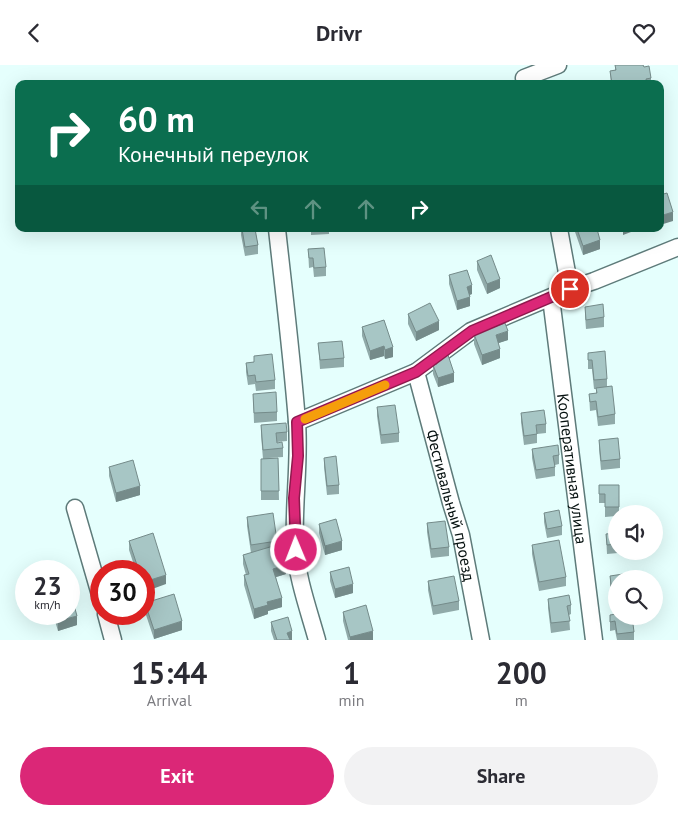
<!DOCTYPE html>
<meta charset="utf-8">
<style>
:root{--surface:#fff;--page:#f2f2f3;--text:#2b2b33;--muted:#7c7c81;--accent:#db2777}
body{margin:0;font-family:"PT Sans",sans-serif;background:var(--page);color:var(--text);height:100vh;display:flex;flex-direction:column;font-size:19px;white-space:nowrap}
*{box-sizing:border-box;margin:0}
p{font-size:16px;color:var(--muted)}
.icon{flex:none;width:28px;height:28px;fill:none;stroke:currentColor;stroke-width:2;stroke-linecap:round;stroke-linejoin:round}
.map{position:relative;height:575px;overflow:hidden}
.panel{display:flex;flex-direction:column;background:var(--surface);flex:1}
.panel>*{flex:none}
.banner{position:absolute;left:15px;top:15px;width:649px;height:152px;border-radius:10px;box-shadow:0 5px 20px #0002;background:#0b6e4f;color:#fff;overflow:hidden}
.tools{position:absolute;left:608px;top:440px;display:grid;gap:10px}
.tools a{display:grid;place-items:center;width:55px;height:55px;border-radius:50%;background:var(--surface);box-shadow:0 5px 20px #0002;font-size:25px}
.speed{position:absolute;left:15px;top:495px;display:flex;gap:10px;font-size:25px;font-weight:700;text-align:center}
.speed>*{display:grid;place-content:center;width:65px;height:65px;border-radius:50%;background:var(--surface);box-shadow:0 5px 20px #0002;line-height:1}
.speed small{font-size:12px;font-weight:400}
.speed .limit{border:8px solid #d22;background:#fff;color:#111}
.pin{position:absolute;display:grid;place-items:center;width:42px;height:42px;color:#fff;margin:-21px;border:2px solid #fff;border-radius:50%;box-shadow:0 1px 5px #0007}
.me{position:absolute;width:55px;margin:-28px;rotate:359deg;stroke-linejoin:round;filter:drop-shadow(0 0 4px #0008)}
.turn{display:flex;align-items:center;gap:18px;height:105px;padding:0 20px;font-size:22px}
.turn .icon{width:65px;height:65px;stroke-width:2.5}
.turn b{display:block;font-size:35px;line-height:42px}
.lanes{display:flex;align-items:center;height:48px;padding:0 20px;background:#0003;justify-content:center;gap:25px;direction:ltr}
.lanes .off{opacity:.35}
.eta{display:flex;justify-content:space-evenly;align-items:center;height:85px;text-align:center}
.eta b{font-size:30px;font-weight:700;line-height:35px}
.action{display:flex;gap:10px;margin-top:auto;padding:10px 20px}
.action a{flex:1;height:58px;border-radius:30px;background:var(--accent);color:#fff;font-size:20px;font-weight:700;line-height:58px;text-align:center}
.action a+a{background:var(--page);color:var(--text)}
header{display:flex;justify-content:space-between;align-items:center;height:65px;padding:0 20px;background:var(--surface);font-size:22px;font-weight:700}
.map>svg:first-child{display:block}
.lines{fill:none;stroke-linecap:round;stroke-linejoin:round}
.minor-casing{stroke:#5e7b7a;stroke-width:19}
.minor{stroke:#fff;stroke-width:16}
.wall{fill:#90aaa9}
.shaded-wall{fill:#758b8a}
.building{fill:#a7c6c5;stroke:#758b8a}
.route-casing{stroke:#8e194d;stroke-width:12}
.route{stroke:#db2777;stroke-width:9}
.slow{stroke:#f59e0b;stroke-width:9}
.labels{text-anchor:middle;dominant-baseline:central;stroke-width:4;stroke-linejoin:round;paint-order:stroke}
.street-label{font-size:16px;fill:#05100f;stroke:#fff}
</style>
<header><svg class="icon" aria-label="back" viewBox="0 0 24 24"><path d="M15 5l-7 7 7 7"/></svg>Drivr<svg class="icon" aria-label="heart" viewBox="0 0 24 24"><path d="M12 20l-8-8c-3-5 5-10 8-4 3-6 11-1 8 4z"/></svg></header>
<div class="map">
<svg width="678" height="575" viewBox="0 0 678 575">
<rect width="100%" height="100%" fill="#e5fffd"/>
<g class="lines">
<g class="minor-casing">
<g id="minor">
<path d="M526,19l-2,-6 34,-13"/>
<path d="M277,164c7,64 15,128 20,193 3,42 -4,83 -2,125 2,31 14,64 22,93"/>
<path d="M559,164l11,60"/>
<path id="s1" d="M551,233l43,342"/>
<path id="s2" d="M416,307l35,131 10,32 20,105"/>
<path d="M297,357l119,-50 55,-41 99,-42 24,-8 84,-34"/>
<path d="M75,443l26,90"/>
<path d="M106,549l7,26"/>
</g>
</g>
<use href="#minor" class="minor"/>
</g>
<path class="wall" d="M615,0h28l8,13v6h-40l-1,-13 5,-1z
M241,164h14l3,16v9l-13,2 -4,-21z
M311,164h18v5l-18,1z
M574,164h23l3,20 -17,6z
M308,184l18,18v9l-12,1 -1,-10 -4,1z
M477,196l23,27 -13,6 -10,-24z
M449,210l23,19 -3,1 1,11 -13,4 -8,-26z
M585,242l19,10v10l-18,2 -1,-13z
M408,249l31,16 -23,11 -8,-17z
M384,255l9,37 -8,2 -1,-3 -14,4 -8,-24v-9z
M474,269l34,6 -10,3 2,15 -18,7 -8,-21z
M318,278l26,15v9l-24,2z
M588,288l19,26v8l8,27v10l-17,2 -2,-16 -6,1 -1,-17h7v-5h-2l-2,-20h-4z
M254,291l21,24v9l-19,2 -1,-7 -7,1 -2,-13v-9l8,-1z
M436,294l18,23 -16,5 -5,-13v-9h3z
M253,329l24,18v9l-23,2z
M377,342l22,26v9l-18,2 -4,-28z
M521,348l25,11v9l-9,1v9l-13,2 -3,-23z
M261,360l26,7v9l-10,1 6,6v9l-14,1h9l1,42h-18v-41h2l-2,-24z
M599,375l21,19v9l-19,2 -2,-21z
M532,384l27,6v9l-4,1v11l-19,3 -4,-21z
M324,393l15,27v9l-12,1 -3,-28z
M109,402l31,28 -24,7 -7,-26z
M599,420h20v29h-3v2l-11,1v-14h-6z
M544,448l18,13v9l-15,3 -3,-16z
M247,452l30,24v4l9,29 -10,3 6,30 -14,4v3l-14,5 -10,-34v-10h2l-3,-11v-9l8,-2 -4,-27z
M427,458l22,24v9l-18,2 -4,-26z
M319,459l23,26 -17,5 -6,-22z
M616,468v18h13v1l-22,2 -1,-20z
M129,476l37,43 -22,-13h-8l-7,-21z
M532,480l34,32v9l-27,5 -7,-37z
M330,507l23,21 -18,5 -5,-17z
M610,511l6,3v21l-4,1 -2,-16z
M428,516l31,20v9l-26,5 -5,-25z
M548,534l23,6v9l-2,1 1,15 -19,3 -3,-25z
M145,538l37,27 -28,9 -9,-27z
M343,547l30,28h-25l-5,-19z
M53,549h16l8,11 -19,6z
M610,550l24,17v8h-17l-2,-10 -5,1z
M271,557l21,18h-18l-3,-9z"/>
<path class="shaded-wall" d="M673,147v9l-13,4v-9z
M623,164h16l-16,6z
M600,175v9l-17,6v-9z
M500,214v9l-13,6v-10z
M472,220v9l-5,2v-9z
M470,232v9l-13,4v-9z
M439,256v9l-23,11v-9z
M508,266v9l-12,4v-9z
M384,281v10l-14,4v-9z
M393,282v10l-8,2v-9z
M500,284v9l-18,7v-10z
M454,308v9l-16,5v-9z
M140,421v9l-24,7v-9z
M342,476v9l-17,5v-9z
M286,500v9l-13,4v-9z
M166,510v9l-22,8v-10z
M353,519v9l-18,5v-9z
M282,533v9l-14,4v3l-14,5v-10l13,-7z
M77,551v9l-19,6v-10z
M182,556v9l-28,9v-9z
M292,566v9h-5v-7z
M373,566v9h-23v-3z"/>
<path class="building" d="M615,0h28l1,2 5,-1 2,12 -5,1 1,5h-35l-2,-13 6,-1z
M667,128l6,19 -13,4v-21z
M242,164h13l3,16 -13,2z
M577,164h20l3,11 -17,6z
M324,183l2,19 -12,1 -1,-10h-4l-1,-9z
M491,190l9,24 -13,5 -10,-23z
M467,205l5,15 -5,2 3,10 -13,4 -8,-26z
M430,238l9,18 -23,11 -8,-18z
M603,239l1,13 -18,3 -1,-13z
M384,255l9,27 -8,3 -1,-4 -14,5 -8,-24z
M505,258l3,8 -12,4 4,14 -18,6 -8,-21z
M342,276l2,17 -24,2 -2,-17z
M605,286l2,28 -13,1 -2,-20h-4v-7z
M272,289l3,26 -19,2 -1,-7 -7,1 -2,-13 8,-1v-6z
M448,290l6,18 -16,5 -5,-13 4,-1 -1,-5z
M612,321l3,28 -17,3 -2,-16 -6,1 -1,-8 8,-1 -1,-5z
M276,327l1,20 -23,1 -1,-19z
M395,340l4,28 -18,2 -4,-28z
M544,345l2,14 -10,1 1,9 -13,2 -3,-23z
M286,358l1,9 -11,1 1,10 5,-1 1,6 -20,2 -2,-25z
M618,373l2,21 -19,2 -2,-21z
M558,380l1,10 -6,1 2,11 -19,3 -4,-21z
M336,391l3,29 -12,1 -3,-28z
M278,393l1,33h-18v-32z
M133,395l7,26 -24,7 -7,-26z
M599,420h20v22h-14v-13h-6z
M559,445l3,16 -15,3 -3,-16z
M273,448l4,28 -26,4 -4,-28z
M336,454l6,22 -17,5 -6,-22z
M445,456l4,26 -18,2 -4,-26z
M153,468l13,42 -22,7v-11h-5l-10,-30z
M616,468v11l-9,1 -1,-11z
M559,475l7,37 -27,5 -7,-37z
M280,479l6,21 -13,4 9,29 -15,4 1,3 -14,4 -10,-34 5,-1 -6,-19z
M349,502l4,17 -18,5 -5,-17z
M630,508l1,6h-15v12l-4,1 -2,-16z
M454,511l5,25 -26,5 -5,-25z
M69,522l8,29 -19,5 -2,-7h13z
M174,529l8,27 -28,9 -9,-27z
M569,530l2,10 -4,1 3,15 -19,2 -3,-24z
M366,540l7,26 -23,6 -7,-25z
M616,549v2h16l2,16 -17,2 -2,-13 -5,1v-7z
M288,552l4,14 -5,2 3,7h-13l-6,-18z"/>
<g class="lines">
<g class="route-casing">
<path id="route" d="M296,485l-2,-52 4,-42 -1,-34 119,-50 56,-41 98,-42"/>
</g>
<use href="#route" class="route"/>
<path class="slow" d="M305,354l80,-34"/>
</g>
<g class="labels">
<g class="street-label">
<text stroke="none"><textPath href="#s1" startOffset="172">Кооперативная улица</textPath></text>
<text stroke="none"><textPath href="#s2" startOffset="138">Фестивальный проезд</textPath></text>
</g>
</g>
</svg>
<div class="tools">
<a><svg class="icon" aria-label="sound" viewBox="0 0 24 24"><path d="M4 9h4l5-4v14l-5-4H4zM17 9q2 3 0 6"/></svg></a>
<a><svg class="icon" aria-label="search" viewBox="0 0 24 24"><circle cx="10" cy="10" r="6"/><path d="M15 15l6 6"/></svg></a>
</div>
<div class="speed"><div>23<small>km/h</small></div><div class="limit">30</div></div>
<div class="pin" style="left:570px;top:224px;background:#d93025"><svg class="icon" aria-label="arrive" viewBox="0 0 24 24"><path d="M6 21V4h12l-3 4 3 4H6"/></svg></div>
<svg class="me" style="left:296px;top:485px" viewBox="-20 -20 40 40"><circle r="17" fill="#db2777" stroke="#fff" stroke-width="3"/><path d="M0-11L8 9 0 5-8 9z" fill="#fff"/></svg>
<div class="banner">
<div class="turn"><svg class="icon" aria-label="right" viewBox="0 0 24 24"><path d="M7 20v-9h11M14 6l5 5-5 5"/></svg><div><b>60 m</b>Конечный переулок</div></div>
<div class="lanes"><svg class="icon off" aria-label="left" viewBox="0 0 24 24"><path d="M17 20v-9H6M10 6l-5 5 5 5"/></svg><svg class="icon off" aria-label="ahead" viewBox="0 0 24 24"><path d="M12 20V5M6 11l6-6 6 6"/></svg><svg class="icon off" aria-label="ahead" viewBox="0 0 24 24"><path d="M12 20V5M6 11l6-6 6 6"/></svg><svg class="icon" aria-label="right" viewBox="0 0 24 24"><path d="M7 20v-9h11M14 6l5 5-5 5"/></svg></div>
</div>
</div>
<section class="panel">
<div class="eta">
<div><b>15:44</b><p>Arrival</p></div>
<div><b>1</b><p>min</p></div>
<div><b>200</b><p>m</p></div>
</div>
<div class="action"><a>Exit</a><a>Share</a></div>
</section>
